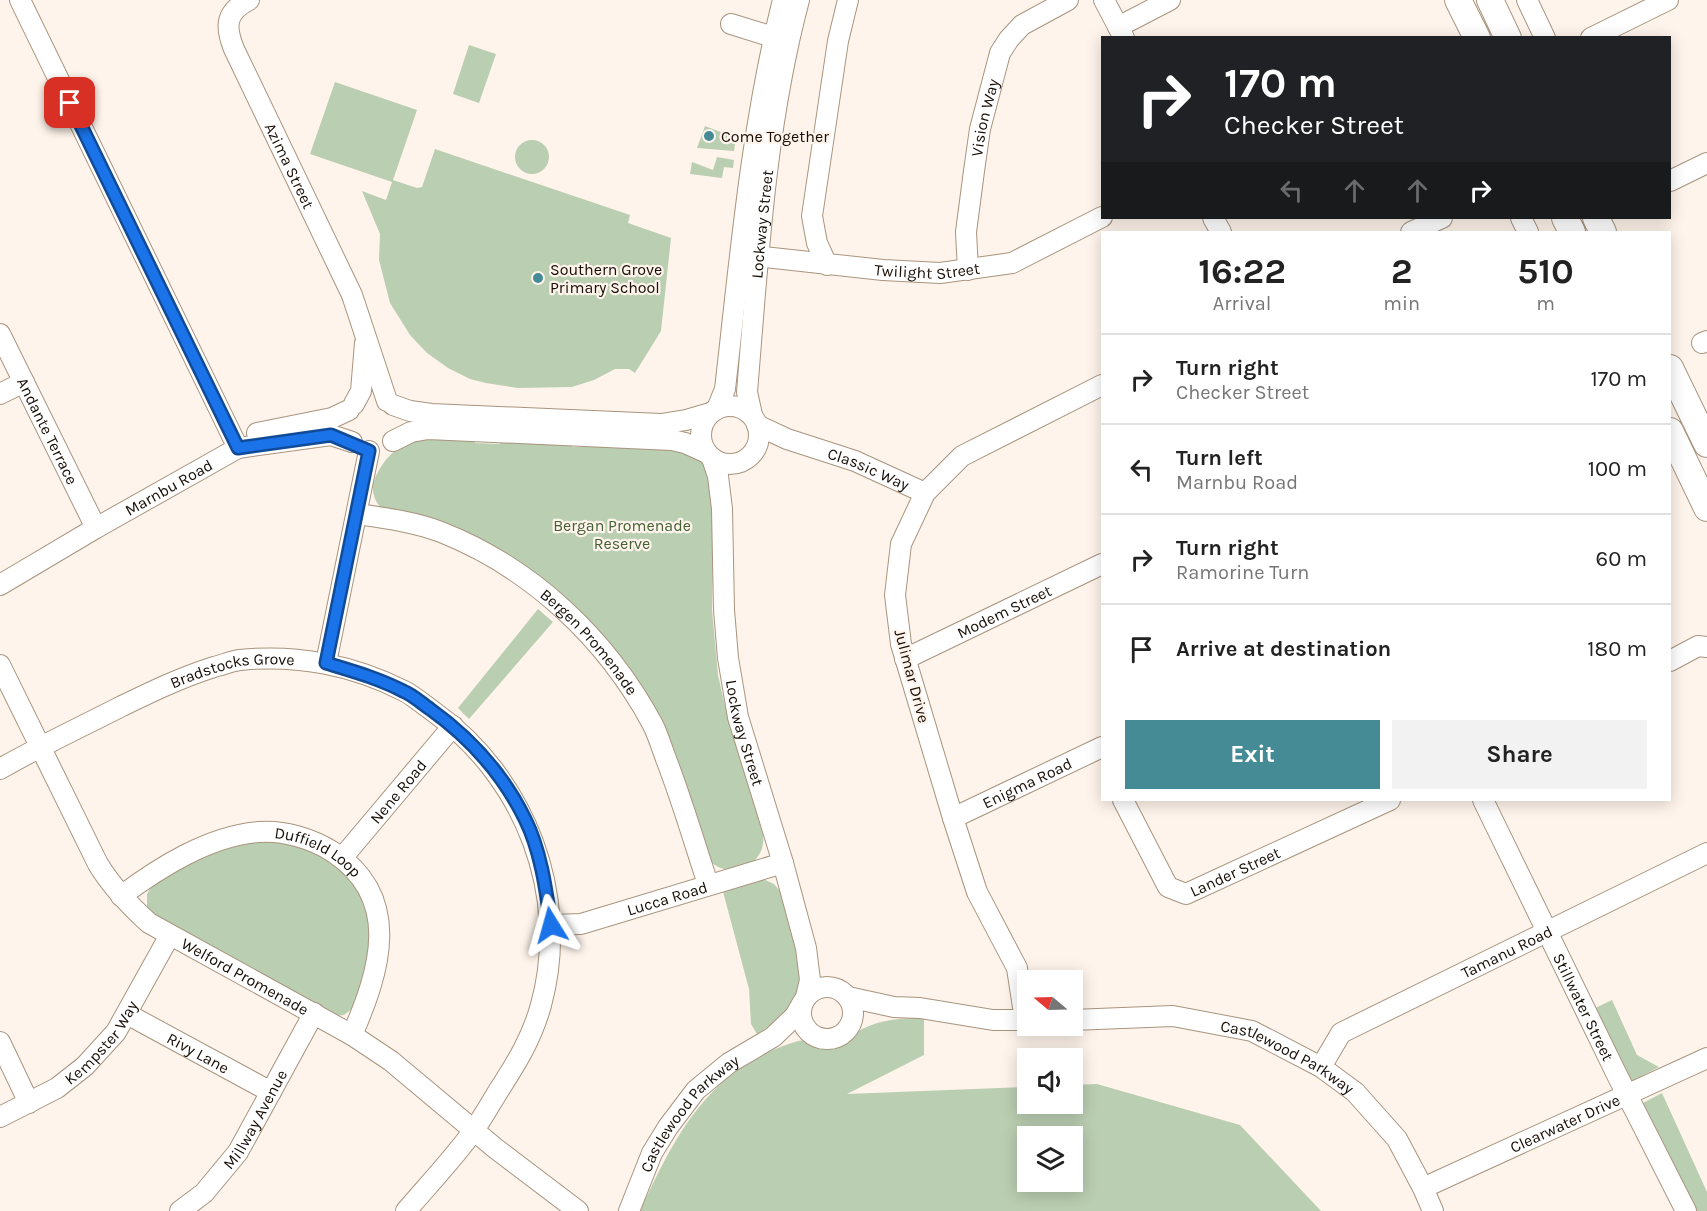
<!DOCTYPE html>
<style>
:root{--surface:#fff;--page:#f2f2f2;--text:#222;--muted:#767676;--line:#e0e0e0;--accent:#458b96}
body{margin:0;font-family:Karla,sans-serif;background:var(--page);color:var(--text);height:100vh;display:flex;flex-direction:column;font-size:22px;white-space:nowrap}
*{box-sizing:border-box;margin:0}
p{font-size:20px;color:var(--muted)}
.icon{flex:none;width:33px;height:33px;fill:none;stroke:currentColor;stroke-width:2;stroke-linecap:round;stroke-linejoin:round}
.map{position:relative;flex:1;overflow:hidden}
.panel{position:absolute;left:1101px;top:231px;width:570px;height:570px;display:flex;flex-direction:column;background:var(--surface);border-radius:0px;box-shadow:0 3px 15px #0003}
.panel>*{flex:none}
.guide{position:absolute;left:1101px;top:36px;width:570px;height:183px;border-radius:0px;box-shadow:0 3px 15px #0003;background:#202124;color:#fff;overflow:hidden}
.needle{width:39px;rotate:289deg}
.buttons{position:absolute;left:1017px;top:970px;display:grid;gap:12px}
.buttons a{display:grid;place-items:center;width:66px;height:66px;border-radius:0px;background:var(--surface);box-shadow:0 3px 15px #0003;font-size:30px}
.pin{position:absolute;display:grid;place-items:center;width:51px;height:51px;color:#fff;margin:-26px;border-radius:12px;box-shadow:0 3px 9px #0006}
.me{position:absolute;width:66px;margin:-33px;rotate:352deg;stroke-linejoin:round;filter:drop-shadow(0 0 4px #0008)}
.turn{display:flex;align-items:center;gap:21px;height:126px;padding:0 24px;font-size:27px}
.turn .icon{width:78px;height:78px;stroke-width:2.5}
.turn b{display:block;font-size:42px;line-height:51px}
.lanes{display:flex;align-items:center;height:57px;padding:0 24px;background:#0003;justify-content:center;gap:30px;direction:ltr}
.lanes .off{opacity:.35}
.eta{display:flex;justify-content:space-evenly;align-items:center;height:102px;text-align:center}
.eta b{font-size:36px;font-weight:700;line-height:42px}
.cta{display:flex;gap:12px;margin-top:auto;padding:12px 24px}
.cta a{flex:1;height:69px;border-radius:0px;background:var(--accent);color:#fff;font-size:24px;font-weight:700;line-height:69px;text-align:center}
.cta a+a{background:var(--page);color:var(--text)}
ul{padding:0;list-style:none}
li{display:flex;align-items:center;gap:18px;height:90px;padding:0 24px;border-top:2px solid var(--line)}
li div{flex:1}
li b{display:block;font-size:22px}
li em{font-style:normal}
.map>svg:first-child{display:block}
.green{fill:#baceb1;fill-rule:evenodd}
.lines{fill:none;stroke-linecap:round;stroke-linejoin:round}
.minor-casing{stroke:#a8947e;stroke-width:22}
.major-casing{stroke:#a8947e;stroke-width:28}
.minor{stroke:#fff;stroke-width:20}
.major{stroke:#fff;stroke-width:26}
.route-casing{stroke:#114b97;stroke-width:15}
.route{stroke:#1a73e8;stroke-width:10}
.poi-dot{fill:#458b96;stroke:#fef4eb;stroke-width:2}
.labels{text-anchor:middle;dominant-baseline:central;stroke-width:4.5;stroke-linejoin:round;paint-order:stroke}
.street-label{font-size:16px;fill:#160e07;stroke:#fef4eb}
.poi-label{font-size:16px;fill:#160e07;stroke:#fef4eb;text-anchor:start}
.park-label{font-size:16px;fill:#446034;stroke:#fef4eb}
</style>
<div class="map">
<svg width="1707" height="1211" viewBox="0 0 1707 1211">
<rect width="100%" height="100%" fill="#fef4eb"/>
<path class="green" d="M469,45l27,9 -17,49 -26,-9z
M335,82l82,28 -24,70 24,8 5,-1 13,-38 195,66 -2,8 43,15 -10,93 -26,42 -6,-4h-14l-21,11 -22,7 -54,1 -32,-5 -16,-4 -22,-11 -21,-15 -17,-18 -20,-32 -11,-43 1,-26 -18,-43 24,9 6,-18 -82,-28z
M705,126l31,12 -2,13 -37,-3z
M515 157a17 17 0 1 1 34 0a17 17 0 1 1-34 0Z
M717,157l17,3 -1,8 -9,-1 -2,11 -32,-4 2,-12 21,8z
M474,438l1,5 25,1 2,-5 69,3 1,5h25l1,-4 63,3 43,12 10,34 -2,118 6,65 7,31 38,129c4,29 -31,46 -52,27l-51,-135 -120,-145 -157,-72c-10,-10 -13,-22 -7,-34 22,-45 55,-37 98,-38z
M538,609l15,13 -84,97 -11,-11z
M257,838l50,8 40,27 20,33 7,34 -18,66 -12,9 -9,1 -152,-78 -36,-29v-15l9,-15 57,-28z
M763,879l11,5 7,8 18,66 2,36 -19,24 -25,16 -6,-10 -2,-35 -27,-101z
M1612,1000l25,55 22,12 -31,16 -37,-73z
M924,1018v37l-77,39 180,-7 1,17h44l1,-19 24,-1 143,41 81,86h-681c36,-78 70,-144 158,-170 12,-3 25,5 36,2 12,-2 18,-8 28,-14 20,-10 41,-11 62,-11zM1028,1137h44v45h-44z
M1662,1093l45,99v19h-13l-53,-107z"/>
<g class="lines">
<g class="minor-casing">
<g id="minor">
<path d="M20,0l218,448"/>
<path id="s1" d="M249,0c-24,12 -24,27 -15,49l118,246 35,106"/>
<path d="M1104,0l20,38"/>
<path d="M1527,0l18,38"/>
<path d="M731,24l55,17"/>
<path d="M1118,27l52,-27"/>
<path d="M1591,38l77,-38"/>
<path d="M1670,181l37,-18"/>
<path d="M1213,218l8,14"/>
<path d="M1521,218l7,14"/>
<path d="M1411,232l31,-14"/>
<path id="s2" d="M746,255l137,15 57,3 72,-10 90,-46"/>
<path d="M827,265l-10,-22 -5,-27 26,-175 10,-41"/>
<path id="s3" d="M968,270l-2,-38 8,-61 6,-42 20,-76 9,-14 13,-14 46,-25"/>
<path id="s4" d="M0,334l96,194"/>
<path d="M1702,343l5,-2"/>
<path d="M0,394l24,-12"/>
<path d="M354,404l7,-13 4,-48"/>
<path d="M393,405l17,6 21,3 230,10 25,-4 24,-7"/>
<circle cx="730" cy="435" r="29"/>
<path d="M717,409l8,-20c15,-130 26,-262 58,-389"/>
<path id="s5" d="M752,415l-5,-23c11,-132 18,-264 52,-392"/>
<path id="s6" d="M757,425l30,14 68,22 70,32"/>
<path d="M257,433l75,-15 17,-8"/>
<path d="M393,441l18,-9 17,-3 244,11 13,3 22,10"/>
<path id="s7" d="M712,458l6,18 4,33 2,101 4,48 10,59 45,146 23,85 4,32 -4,17"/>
<path id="s8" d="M357,514c28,4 58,8 84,18 91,36 166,107 212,193 5,10 9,23 13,34 16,41 28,83 42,125"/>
<path id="s9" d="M0,585l96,-57 142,-80 93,-13 21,7"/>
<path id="s10" d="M905,659l197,-95"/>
<path d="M1670,661l28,-15 9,1"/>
<path d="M326,663l43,-212"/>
<path id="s11" d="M0,665l98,199c14,23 31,41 51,59l203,112 39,26 104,87 83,63"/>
<path id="s12" d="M0,769c40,-23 81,-42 122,-63 31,-15 60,-29 92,-39 9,-2 17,-6 26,-7 56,-6 113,5 164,31 10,5 20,14 30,21 91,65 137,183 107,293 -9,33 -24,57 -42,85 -8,13 -16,27 -25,40 -21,29 -45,54 -68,81"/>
<path id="s13" d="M1123,800l45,87 18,7 204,-94"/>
<path id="s14" d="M1483,800l134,275 69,136"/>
<path id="s15" d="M953,818l149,-71"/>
<path id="s16" d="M342,858l111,-132"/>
<path id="s17" d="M121,896c39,-29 88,-60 138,-64 25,-2 54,7 74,20 70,46 47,119 19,183"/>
<path id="s18" d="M551,925l30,-1 202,-61"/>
<circle cx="827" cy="1013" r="26"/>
<path d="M848,997l46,10 26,1 73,12h35"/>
<path id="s19" d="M127,1014l144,78"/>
<path d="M1025,1020l-8,-52 -40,-76 -24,-74 -52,-174 -6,-49 6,-51 24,-51 37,-37 140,-71"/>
<path id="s20" d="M1072,1020l101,-4 79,15 69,36 34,25 42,47 26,49 10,23"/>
<path d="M0,1042l29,61"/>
<path id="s21" d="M1321,1067l20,-34 366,-180"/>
<path id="s22" d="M0,1117l57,-29 28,-22 31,-34 54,-97"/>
<path id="s23" d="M1423,1188l284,-130"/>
<path id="s24" d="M180,1211l24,-18 34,-41 76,-139"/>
<path id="s25" d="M629,1211l23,-58 16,-26 28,-37 33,-27 44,-26 22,-21 8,-14"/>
</g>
</g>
<g class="major-casing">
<path id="major" d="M1458,0l19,38
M1490,0l18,38
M1565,218l7,14
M1596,218l7,14
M1670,368l37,76
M1670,431l37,77"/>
</g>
<use href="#minor" class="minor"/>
<use href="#major" class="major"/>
</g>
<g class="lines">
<g class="route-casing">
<path id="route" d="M70,103l168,345 93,-13 38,16 -43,212c26,8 52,15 77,28 10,4 18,12 27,18 39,28 73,65 95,110 16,32 21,71 26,106"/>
</g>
<use href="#route" class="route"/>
</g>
<g class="poi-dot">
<circle cx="709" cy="136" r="6"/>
<circle cx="538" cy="278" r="6"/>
</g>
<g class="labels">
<g class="street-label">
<text stroke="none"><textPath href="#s3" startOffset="154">Vision Way</textPath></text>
<text stroke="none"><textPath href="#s1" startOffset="188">Azima Street</textPath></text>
<text stroke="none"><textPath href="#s5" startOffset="192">Lockway Street</textPath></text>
<text stroke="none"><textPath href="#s2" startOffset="182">Twilight Street</textPath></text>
<text stroke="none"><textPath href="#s4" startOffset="108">Andante Terrace</textPath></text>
<text stroke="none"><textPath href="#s6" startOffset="120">Classic Way</textPath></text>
<text stroke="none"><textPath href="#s9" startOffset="195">Marnbu Road</textPath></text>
<text stroke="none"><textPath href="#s10" startOffset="110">Modem Street</textPath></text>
<text stroke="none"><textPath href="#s8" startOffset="273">Bergen Promenade</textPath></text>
<text stroke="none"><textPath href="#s12" startOffset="255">Bradstocks Grove</textPath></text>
<text transform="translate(912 676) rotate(75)">Julimar Drive</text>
<text stroke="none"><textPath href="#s7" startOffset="278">Lockway Street</textPath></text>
<text stroke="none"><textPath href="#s15" startOffset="82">Enigma Road</textPath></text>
<text stroke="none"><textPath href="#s16" startOffset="87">Nene Road</textPath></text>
<text stroke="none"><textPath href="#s17" startOffset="218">Duffield Loop</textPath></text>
<text stroke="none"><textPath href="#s13" startOffset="171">Lander Street</textPath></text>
<text stroke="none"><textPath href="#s18" startOffset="120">Lucca Road</textPath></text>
<text stroke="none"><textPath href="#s21" startOffset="224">Tamanu Road</textPath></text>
<text stroke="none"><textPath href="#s11" startOffset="410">Welford Promenade</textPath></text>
<text stroke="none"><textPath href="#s14" startOffset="230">Stillwater Street</textPath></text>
<text stroke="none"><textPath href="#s22" startOffset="128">Kempster Way</textPath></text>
<text stroke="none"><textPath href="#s19" startOffset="81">Rivy Lane</textPath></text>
<text stroke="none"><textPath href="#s20" startOffset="224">Castlewood Parkway</textPath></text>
<text stroke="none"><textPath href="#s25" startOffset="117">Castlewood Parkway</textPath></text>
<text stroke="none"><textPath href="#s24" startOffset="120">Millway Avenue</textPath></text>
<text stroke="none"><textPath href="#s23" startOffset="156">Clearwater Drive</textPath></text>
</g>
<g class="poi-label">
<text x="721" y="136">Come Together</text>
<text x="550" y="269">Southern Grove<tspan x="550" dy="18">Primary School</tspan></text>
</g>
<g class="park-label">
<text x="622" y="525">Bergan Promenade<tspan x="622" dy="18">Reserve</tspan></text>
</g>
</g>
</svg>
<div class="buttons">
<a><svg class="needle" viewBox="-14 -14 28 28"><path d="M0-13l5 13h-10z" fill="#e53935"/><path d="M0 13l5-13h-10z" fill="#767676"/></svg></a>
<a><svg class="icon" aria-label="sound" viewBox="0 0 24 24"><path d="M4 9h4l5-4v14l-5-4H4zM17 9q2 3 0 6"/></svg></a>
<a><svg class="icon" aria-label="layers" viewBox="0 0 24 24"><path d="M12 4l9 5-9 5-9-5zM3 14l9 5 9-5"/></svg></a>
</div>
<div class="pin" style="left:70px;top:103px;background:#d93025"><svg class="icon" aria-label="arrive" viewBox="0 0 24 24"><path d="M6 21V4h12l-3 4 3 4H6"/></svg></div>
<svg class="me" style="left:551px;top:925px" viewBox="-20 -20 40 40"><path d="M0-17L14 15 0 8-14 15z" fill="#1a73e8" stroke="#fff" stroke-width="4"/></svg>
<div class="guide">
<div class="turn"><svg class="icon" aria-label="right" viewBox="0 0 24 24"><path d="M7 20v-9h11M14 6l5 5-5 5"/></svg><div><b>170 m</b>Checker Street</div></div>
<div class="lanes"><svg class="icon off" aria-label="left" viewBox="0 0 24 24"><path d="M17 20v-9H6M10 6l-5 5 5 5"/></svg><svg class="icon off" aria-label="ahead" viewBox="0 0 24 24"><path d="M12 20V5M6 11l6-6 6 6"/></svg><svg class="icon off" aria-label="ahead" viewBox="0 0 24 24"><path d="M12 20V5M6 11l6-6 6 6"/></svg><svg class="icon" aria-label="right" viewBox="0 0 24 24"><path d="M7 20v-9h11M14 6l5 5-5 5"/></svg></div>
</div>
<section class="panel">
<div class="eta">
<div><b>16:22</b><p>Arrival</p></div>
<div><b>2</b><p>min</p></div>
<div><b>510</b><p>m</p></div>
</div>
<ul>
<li><svg class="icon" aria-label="right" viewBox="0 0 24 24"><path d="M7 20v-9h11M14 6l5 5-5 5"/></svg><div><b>Turn right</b><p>Checker Street</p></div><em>170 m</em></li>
<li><svg class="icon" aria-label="left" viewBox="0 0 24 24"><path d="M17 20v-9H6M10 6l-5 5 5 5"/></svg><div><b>Turn left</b><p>Marnbu Road</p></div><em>100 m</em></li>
<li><svg class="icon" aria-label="right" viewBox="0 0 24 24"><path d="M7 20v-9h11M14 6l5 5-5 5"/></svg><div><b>Turn right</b><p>Ramorine Turn</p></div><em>60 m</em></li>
<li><svg class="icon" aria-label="arrive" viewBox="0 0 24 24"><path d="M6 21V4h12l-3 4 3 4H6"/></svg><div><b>Arrive at destination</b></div><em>180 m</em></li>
</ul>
<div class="cta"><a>Exit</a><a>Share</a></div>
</section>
</div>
